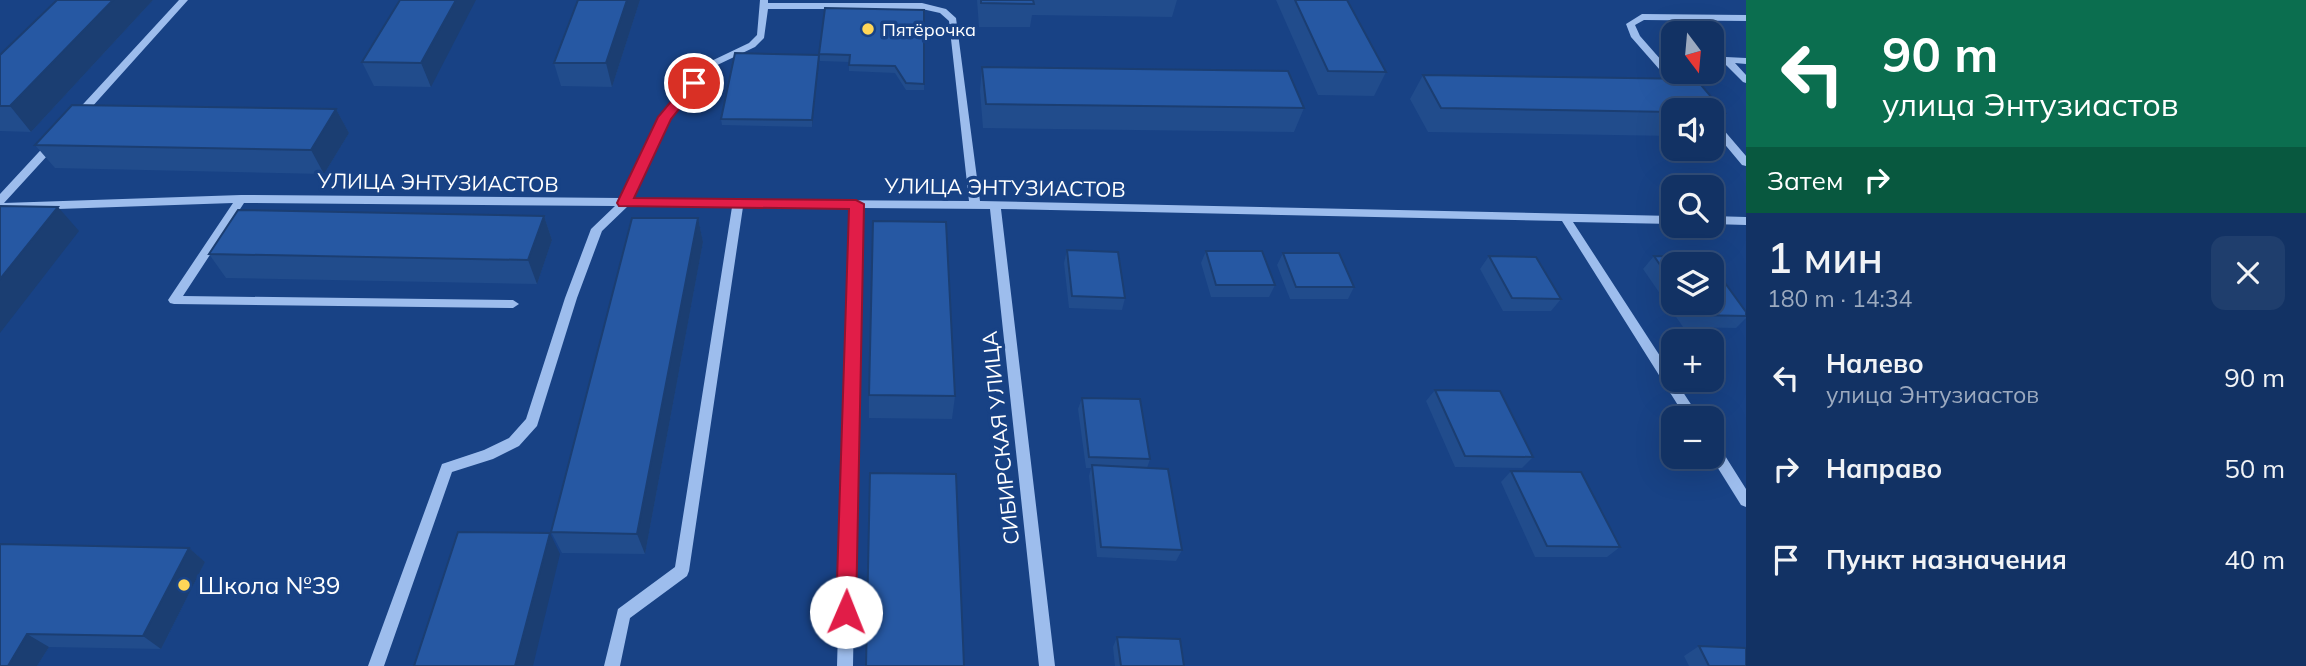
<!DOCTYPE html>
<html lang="ru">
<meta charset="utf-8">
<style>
:root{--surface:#123264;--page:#1f3e6d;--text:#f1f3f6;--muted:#9caabf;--line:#314d78}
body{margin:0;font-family:Mulish,sans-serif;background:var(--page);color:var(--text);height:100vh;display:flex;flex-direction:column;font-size:26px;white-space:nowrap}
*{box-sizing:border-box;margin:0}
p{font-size:23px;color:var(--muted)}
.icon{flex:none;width:38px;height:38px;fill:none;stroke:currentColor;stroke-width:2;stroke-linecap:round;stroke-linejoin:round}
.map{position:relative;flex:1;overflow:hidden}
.sheet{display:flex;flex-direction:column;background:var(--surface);width:560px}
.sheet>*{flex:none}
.hud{background:#0b6e4f;color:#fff;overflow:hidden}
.needle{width:46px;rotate:164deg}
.fabs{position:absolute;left:1661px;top:21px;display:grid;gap:14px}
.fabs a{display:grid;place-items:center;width:63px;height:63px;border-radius:14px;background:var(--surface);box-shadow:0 7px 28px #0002,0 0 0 2px var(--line);font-size:35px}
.pin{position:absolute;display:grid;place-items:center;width:60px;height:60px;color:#fff;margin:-30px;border:4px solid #fff;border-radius:50%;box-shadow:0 2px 7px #0007}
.me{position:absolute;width:77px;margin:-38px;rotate:1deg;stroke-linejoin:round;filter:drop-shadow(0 0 5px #0008)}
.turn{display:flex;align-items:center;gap:24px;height:147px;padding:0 21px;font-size:32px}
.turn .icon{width:91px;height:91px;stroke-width:2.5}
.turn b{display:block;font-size:49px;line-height:60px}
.then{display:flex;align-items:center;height:66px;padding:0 21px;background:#0003;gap:14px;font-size:26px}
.round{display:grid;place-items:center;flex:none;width:74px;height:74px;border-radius:14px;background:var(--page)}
.summary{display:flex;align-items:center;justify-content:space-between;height:119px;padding:0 21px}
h1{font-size:42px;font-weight:600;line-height:52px}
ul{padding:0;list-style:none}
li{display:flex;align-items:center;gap:21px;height:91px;padding:0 21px}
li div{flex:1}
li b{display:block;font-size:26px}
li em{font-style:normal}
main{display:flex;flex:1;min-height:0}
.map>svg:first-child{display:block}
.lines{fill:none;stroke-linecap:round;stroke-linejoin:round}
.minor{fill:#9dbded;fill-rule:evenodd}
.wall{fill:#214c8c}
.shaded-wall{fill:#1b3e72}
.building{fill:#2658a3;stroke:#1b3e72;stroke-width:2}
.route{fill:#e11d48;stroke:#92132f;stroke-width:2}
.poi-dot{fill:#ffd658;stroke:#184285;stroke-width:2.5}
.labels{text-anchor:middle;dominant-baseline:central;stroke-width:7;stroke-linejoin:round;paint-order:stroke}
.far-poi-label{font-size:18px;fill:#fff;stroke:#184285;text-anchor:start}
.street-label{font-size:21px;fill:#fff;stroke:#184285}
.near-poi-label{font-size:24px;fill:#fff;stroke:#184285;text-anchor:start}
</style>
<main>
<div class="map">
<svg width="1746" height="666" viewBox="0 0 1746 666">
<rect width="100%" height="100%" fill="#184285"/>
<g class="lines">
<path class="minor" d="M179,0h9l-106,118h-8v-4z
M760,0h8v3h154l24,6 10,9 24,183 693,15v8l-100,-2 100,154v4h2l25,38h-14l-124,-197 -561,-12 54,457h-16l-49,-457 -129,-1 -8,458h-16l13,-458 -107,-1 -54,364 -2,5 -57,42 -10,48h-16l14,-57 57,-42 57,-360 -104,-1 -26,25 -25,67 -40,128 -18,20 -26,13 -41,13 -68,194h-16l74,-202 42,-14 25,-12 17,-19 39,-121 26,-69 24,-23 -371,-3 -61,93 330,4 6,4 -6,4 -339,-4 -4,-1 -2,-3 2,-3 63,-94 -233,8v-17l50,-54 4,-1 5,3 -1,2 -54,59 237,-8 380,3 40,-83 44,-51 44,-21 8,-8zM768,9h154l18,4 9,8 20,180 -337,-2 37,-81 42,-50 44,-21 9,-9z
M1642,14l104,1v6l-102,-1 -9,5 5,11 65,74h-10l-64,-73 -5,-13z
M1726,57l20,1v6l-11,-1 11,12v8l-3,-1 -20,-20v-4z
M1712,120l4,1 30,35v10l-4,-1 -30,-36z
M1712,216l34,1v8l-34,-1z
M1712,441l5,2 29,46v18l-5,-2 -30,-48z"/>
</g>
<path class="wall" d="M57,0h96l-122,132 -31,-1v-76z
M400,0l31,87 -57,-1 -12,-24z
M640,0l-28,87 -51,-1 -7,-23z
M977,0h200l-5,17 -140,-2 -2,12h-51z
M1276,0h71l39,72 -12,24 -56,-1z
M924,10v80h-18l-11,-17 -46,-2v-9l-29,-1 -1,-7z
M819,55v6l-7,66 -90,-2 -1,-6z
M982,67l322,41 -10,24 -311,-4 -3,-37z
M1423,75l273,4 29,34 -13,16v-19h-39v26l-245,-4 -18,-33z
M336,109l13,24 -25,41 -269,-6 -20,-23z
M544,216l8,24 -15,44 -311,-6 -17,-24z
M698,218l5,24 -58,312 -83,-1 -11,-21z
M1067,250l58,48 -3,12 -53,-2 -5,-45z
M1206,251l69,34 -6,12h-58l-10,-34z
M1283,253l71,34 -6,12h-58l-13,-34z
M1489,256l72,43 -10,12h-48l-23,-42z
M1654,256l19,8v39h39l34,9v6l-10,10 -53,-1 -40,-58z
M1435,390l98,67 -11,11 -67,-1 -29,-66z
M869,395l86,1 -3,23 -83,-1z
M1082,398l68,61 -3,9 35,82 -6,11 -79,-4 -8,-81 2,-8h-5l-8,-59z
M1511,471l109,76 -13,10h-72l-34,-75z
M0,544l189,4 16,14 -44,87 -112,-2 -12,19z
M1117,637l67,29h-69l-2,-19z
M1699,646l47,20h-57l-5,-10z"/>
<path class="shaded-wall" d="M113,0h40l-122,132 -21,-26z
M456,0h20l-45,87 -10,-24z
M627,0h13l-28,87 -6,-24z
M819,55v6l-7,66v-7z
M336,109l13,24 -25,41 -13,-24z
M58,207l21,24 -79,102v-54z
M544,216l8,24 -15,44 -9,-24z
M698,218l5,24 -58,312 -8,-20z
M550,533l10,21 -27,112h-18z
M189,548l16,14 -44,87 -18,-13z
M27,634l22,13 -12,19h-29z"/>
<path class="building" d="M57,0h56l-103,106h-10v-51z
M400,0h56l-35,63 -59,-1z
M578,0h49l-21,63h-52z
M981,0h52l1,4 -53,-1z
M1295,0h52l39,72 -58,-1z
M825,8l99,2v74l-18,-1 -11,-17 -46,-1 1,-10 -31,-1z
M735,53l84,2 -7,65 -91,-1z
M982,67l306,4 16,37 -318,-4z
M1423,75l273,4 29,34h-13v-3h-39v2l-232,-4z
M72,105l264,4 -25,41 -276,-5z
M0,206l58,1 -58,72z
M238,210l306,6 -16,44 -319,-6z
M632,218h66l-61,316 -86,-2z
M873,221l73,1 9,174 -86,-1z
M1067,250l51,2 7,46 -53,-2z
M1206,251h56l13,34h-59z
M1283,253h56l15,34h-58z
M1489,256l47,1 25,42 -49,-1z
M1654,256l51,1 6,7h-38v20z
M1712,265l34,47v4l-51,-1 -9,-12h26z
M1435,390l65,1 33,66 -68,-1z
M1082,398l58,1 10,60 -61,-2z
M1092,465l76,4 14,81 -81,-3z
M1511,471l70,1 39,75 -73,-1z
M870,473l86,1 8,192h-98z
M458,532l92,1 -35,133h-101z
M0,544l189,4 -46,88 -116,-2 -19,32h-8z
M1117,637l63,2 4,27h-63z
M1699,646l47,2v18h-37z"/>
<path class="route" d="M694,79l6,4 -29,36 -37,79 222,2 8,4 -8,408 -3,6 -7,3 -7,-3 -3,-6 13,-403 -230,-3 -2,-3 41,-86 31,-37z"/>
<g class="poi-dot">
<circle cx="868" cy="29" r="7"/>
<circle cx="184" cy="585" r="7"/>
</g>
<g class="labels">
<g class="far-poi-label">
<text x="882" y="29">Пятёрочка</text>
</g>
<g class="street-label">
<text transform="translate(438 182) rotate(1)">УЛИЦА ЭНТУЗИАСТОВ</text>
<text transform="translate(1005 187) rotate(1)">УЛИЦА ЭНТУЗИАСТОВ</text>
<text transform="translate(1000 438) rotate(-96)">СИБИРСКАЯ УЛИЦА</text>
</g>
<g class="near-poi-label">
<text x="198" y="585">Школа №39</text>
</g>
</g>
</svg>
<div class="fabs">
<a><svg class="needle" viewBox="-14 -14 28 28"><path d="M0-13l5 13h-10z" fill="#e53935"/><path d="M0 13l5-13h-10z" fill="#9caabf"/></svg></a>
<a><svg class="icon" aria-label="sound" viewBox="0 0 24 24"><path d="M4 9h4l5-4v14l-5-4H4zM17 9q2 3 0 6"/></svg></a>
<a><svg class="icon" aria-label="search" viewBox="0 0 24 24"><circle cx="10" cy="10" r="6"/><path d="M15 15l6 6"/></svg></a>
<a><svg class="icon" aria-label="layers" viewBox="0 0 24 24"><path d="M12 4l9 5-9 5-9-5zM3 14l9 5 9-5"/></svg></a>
<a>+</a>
<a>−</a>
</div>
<div class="pin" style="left:694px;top:83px;background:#d93025"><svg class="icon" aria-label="arrive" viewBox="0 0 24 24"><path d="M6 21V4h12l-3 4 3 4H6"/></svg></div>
<svg class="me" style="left:846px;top:612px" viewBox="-20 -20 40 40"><circle r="19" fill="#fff"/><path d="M0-13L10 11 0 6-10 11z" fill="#e11d48"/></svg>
</div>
<section class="sheet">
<div class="hud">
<div class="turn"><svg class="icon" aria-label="left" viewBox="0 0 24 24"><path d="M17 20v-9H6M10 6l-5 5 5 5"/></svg><div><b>90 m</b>улица Энтузиастов</div></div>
<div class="then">Затем<svg class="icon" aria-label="right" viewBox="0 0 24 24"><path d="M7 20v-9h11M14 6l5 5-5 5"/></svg></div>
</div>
<div class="summary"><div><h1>1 мин</h1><p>180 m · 14:34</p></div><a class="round"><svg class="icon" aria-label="close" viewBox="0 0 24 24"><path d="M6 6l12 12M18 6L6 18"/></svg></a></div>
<ul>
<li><svg class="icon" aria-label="left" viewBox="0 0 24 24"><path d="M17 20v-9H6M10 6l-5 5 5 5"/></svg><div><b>Налево</b><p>улица Энтузиастов</p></div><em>90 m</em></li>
<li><svg class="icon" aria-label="right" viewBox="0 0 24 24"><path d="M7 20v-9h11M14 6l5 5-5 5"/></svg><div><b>Направо</b></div><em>50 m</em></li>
<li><svg class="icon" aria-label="arrive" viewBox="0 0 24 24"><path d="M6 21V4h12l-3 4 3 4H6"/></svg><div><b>Пункт назначения</b></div><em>40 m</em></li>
</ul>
</section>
</main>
